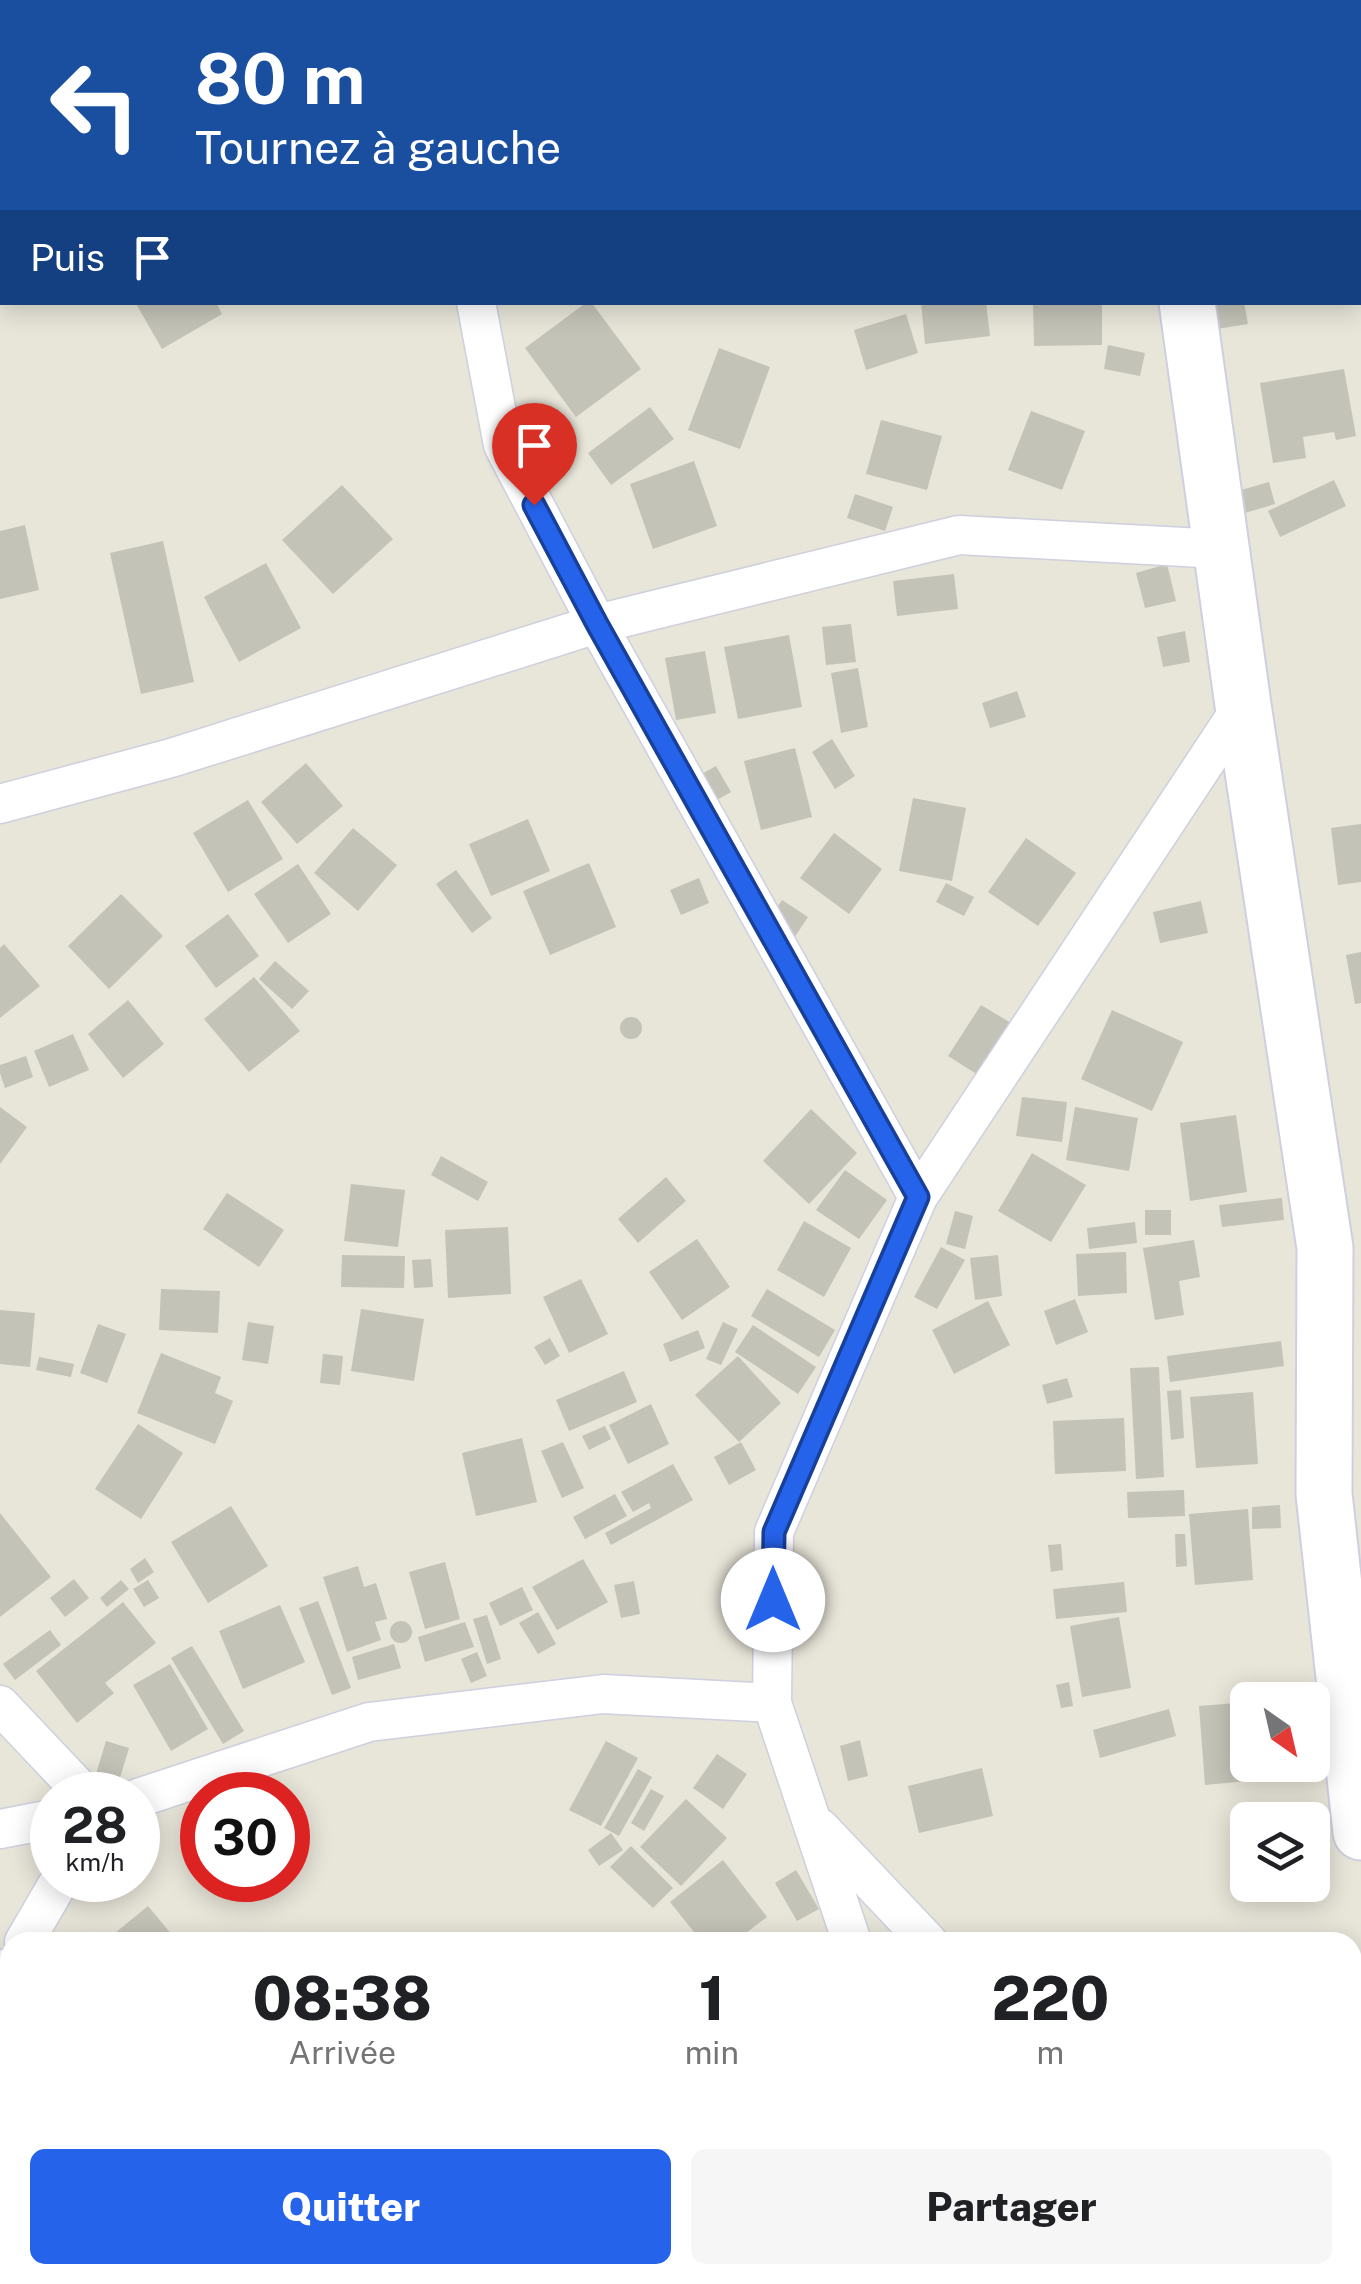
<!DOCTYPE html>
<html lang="fr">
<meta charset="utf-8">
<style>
:root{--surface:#fff;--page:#f6f6f6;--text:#202124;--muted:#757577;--accent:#2563eb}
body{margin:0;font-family:"Public Sans",sans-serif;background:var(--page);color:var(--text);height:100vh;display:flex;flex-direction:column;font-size:38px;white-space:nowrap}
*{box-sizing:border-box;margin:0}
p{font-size:32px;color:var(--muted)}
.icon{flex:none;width:55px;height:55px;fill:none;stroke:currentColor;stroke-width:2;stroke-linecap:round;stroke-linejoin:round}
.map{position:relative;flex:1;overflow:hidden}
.details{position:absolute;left:0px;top:1932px;width:1362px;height:352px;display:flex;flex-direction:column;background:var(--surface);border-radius:30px 30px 0 0;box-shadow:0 5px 25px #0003}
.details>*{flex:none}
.banner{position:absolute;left:0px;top:0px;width:1362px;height:305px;box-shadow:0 5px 25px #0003;background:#1a4fa0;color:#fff;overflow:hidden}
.needle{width:65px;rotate:146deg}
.buttons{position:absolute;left:1230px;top:1682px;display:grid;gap:20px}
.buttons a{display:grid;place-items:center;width:100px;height:100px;border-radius:15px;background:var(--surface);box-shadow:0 5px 25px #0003;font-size:50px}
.speed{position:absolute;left:30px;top:1772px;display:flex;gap:20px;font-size:50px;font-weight:700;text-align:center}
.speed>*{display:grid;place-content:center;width:130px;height:130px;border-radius:50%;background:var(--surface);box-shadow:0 5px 25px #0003;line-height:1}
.speed small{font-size:25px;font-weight:400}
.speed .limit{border:15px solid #d22;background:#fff;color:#111}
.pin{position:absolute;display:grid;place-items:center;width:85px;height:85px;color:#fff;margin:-102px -42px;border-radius:50% 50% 50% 0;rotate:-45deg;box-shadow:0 0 10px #0007}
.pin .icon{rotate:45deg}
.me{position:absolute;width:110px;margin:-55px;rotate:0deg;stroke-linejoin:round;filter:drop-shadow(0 0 8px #0008)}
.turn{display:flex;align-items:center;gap:35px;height:210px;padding:0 30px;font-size:45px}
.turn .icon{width:130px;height:130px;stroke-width:2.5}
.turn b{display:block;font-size:70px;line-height:85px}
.then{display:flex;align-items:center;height:95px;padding:0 30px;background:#0003;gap:20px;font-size:38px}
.eta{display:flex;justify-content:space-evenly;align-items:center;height:170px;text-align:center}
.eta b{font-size:60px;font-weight:800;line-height:70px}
.cta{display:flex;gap:20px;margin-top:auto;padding:20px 30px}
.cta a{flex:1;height:115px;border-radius:15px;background:var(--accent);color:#fff;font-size:40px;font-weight:800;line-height:115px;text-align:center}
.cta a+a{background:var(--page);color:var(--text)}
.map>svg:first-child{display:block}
.building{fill:#c4c3b8}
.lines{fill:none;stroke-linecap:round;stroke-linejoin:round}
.street-casing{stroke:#cfcfdf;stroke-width:41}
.secondary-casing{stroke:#cfcfdf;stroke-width:59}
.street{stroke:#fff;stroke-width:38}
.secondary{stroke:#fff;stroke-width:55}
.route-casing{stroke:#184099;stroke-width:25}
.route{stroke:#2563eb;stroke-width:18}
</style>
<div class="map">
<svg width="1361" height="2284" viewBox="0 0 1361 2284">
<rect width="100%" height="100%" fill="#e8e5d9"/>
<path class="building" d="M135,302h81l6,12 -60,35z
M587,302h4l50,67 -65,48 -51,-69z
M921,302h65l4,34 -65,8z
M1033,302h69v43l-68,1z
M1213,302h31l4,22 -31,5z
M906,314l12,39 -52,17 -12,-40z
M1108,345l37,8 -5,23 -36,-7z
M719,348l51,19 -30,82 -52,-19z
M1344,369l12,67 -20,4 -2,-8 -31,5 3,21 -33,5 -13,-80z
M650,407l24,32 -63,46 -23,-32z
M1031,411l54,20 -23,59 -54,-20z
M881,420l61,16 -15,54 -61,-16z
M694,461l23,65 -64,23 -23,-65z
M1334,480l12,26 -66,31 -12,-26z
M1269,482l6,22 -30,9 -7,-22z
M342,485l51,54 -60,55 -51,-54z
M855,494l38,13 -8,24 -38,-13z
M25,525l14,65 -39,9v-68z
M163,541l31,141 -53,12 -31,-141z
M266,563l35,65 -62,34 -35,-65z
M1167,564l9,37 -31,7 -9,-35z
M954,574l4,35 -61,7 -4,-35z
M851,624l5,38 -30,3 -4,-38z
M1185,631l5,31 -27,5 -6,-30z
M789,635l13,72 -64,12 -14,-72z
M705,651l11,62 -40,7 -11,-62z
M858,668l10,59 -27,6 -10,-60z
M1017,691l9,26 -36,11 -8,-25z
M832,739l23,37 -20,13 -23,-37z
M795,748l17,69 -51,13 -17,-69z
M306,763l37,43 -46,38 -36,-42z
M716,766l15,26 -23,13 -15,-26z
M913,798l53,10 -14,73 -53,-10z
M248,800l35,59 -55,33 -35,-59z
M528,819l22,52 -59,25 -22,-52z
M1361,824v58l-23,3 -7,-57z
M353,828l44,37 -39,46 -44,-38z
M834,833l48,36 -33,45 -49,-36z
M1026,838l50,35 -38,53 -50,-34z
M589,863l27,64 -66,28 -27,-64z
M298,864l33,50 -43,29 -34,-49z
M456,870l36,48 -20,15 -36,-49z
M699,878l10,25 -28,12 -11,-25z
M946,883l28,14 -10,19 -28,-14z
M121,894l42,42 -54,53 -41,-43z
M782,900l26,17 -14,21 -26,-17z
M1201,901l7,32 -48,10 -7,-31z
M228,914l31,42 -43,32 -31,-42z
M4,944l36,42 -40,32v-70z
M1361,952v51l-6,1 -9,-49z
M275,961l34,30 -17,18 -33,-30z
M254,977l46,54 -51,41 -45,-53z
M128,1000l36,44 -41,34 -35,-44z
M981,1005l30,18 -33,52 -30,-19z
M1112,1010l71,32 -31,69 -71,-32z
M620 1028a11 11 0 1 1 22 0a11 11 0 1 1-22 0Z
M73,1034l16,36 -40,17 -15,-36z
M26,1056l7,21 -28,11 -5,-15v-8z
M1022,1097l45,5 -5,40 -46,-6z
M0,1107l27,20 -27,37z
M1075,1107l63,11 -9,53 -63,-11z
M811,1109l46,44 -48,51 -46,-43z
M1236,1115l11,77 -57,9 -10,-78z
M1032,1153l54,32 -35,57 -53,-31z
M441,1156l47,26 -10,19 -47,-26z
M845,1170l42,30 -28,39 -43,-29z
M666,1177l20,24 -48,42 -20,-24z
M351,1184l54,6 -7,57 -54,-6z
M227,1193l57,37 -25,37 -56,-38z
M1282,1198l2,22 -62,7 -3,-22z
M1145,1210h26v25h-26z
M955,1211l18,5 -8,33 -19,-5z
M804,1221l47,27 -27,49 -47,-27z
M1135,1222l2,21 -48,6 -2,-21z
M508,1227l3,67 -63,4 -3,-68z
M697,1239l33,48 -48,33 -33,-48z
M1194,1240l6,37 -21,4 5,34 -29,5 -12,-72z
M941,1247l24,13 -28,49 -23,-12z
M1126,1252l1,41 -49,3 -2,-42z
M342,1255l63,1 -1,32 -63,-1z
M998,1255l4,41 -27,4 -5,-42z
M431,1259l2,28 -19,1 -2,-28z
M581,1279l27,55 -39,19 -26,-56z
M161,1289l59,2 -2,42 -59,-3z
M767,1289l68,41 -16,27 -68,-41z
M1075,1299l13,33 -32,13 -12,-34z
M988,1301l22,44 -56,29 -22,-44z
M361,1309l63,10 -10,62 -63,-10z
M0,1310l35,3 -5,54 -30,-3z
M248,1322l26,4 -6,38 -26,-4z
M723,1322l15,7 -17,36 -15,-6z
M98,1324l28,10 -19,49 -27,-10z
M753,1325l63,42 -18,27 -63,-42z
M698,1330l7,18 -35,14 -7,-18z
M550,1338l10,18 -15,9 -11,-18z
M1281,1341l3,25 -114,16 -3,-26z
M161,1353l60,24 -6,16 18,8 -18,43 -78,-31z
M323,1354l20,2 -3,29 -20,-2z
M738,1356l43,47 -42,39 -44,-47z
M39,1357l35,7 -3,13 -35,-7z
M1159,1367l5,110 -28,2 -6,-111z
M624,1371l13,31 -68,29 -13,-31z
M1067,1378l6,19 -26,7 -5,-19z
M1181,1390l3,48 -13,2 -4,-49z
M1253,1392l5,72 -62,4 -6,-71z
M651,1404l18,40 -41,20 -19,-39z
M1124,1418l2,53 -71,3 -2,-53z
M138,1424l45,29 -42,66 -46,-30z
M605,1426l6,13 -22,11 -7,-14z
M522,1438l15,64 -61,14 -14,-63z
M563,1442l21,46 -22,10 -21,-47z
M741,1442l15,28 -27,15 -15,-28z
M673,1464l20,36 -82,45 -6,-12 46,-25 -2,-5 -16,9 -12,-20z
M1184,1490l1,26 -57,2 -1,-26z
M615,1494l12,22 -42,23 -12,-22z
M1280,1505l1,23 -29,1v-22z
M231,1506l37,60 -60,37 -37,-61z
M1248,1509l5,71 -58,5 -6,-71z
M0,1513l51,64 -51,40z
M1175,1534h10l2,32 -11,1z
M1061,1544l2,26 -12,2 -3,-27z
M145,1558l9,14 -16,11 -8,-14z
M583,1559l25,43 -51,28 -25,-43z
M445,1562l15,57 -35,10 -16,-57z
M358,1566l6,21 12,-4 11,36 -12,3 6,18 -34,12 -24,-75z
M74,1579l15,19 -24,19 -15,-19z
M121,1580l8,9 -22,18 -7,-9z
M148,1580l11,18 -15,9 -11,-18z
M634,1581l6,33 -19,4 -7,-33z
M1124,1582l3,30 -71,7 -3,-30z
M522,1587l11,23 -33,16 -11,-23z
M318,1601l33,87 -19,7 -33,-87z
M123,1602l33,41 -51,40 9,10 -37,30 -41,-52z
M280,1605l25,57 -62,27 -24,-58z
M538,1612l18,32 -18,10 -19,-31z
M487,1615l14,44 -14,5 -14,-45z
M1119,1617l12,71 -49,9 -12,-71z
M390 1632a11 11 0 1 1 22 0a11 11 0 1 1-22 0Z
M465,1622l9,25 -49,15 -7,-25z
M50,1630l11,15 -46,35 -12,-16z
M394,1644l7,24 -43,12 -6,-23z
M192,1646l52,85 -21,13 -52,-86z
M477,1652l10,24 -16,7 -10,-24z
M170,1664l38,65 -37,22 -38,-66z
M1069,1682l4,24 -12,2 -5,-23z
M1248,1702v63h18l2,14 -63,6 -6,-79z
M1169,1709l7,27 -76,22 -7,-28z
M860,1740l8,36 -20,5 -8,-35z
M106,1741l23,7 -13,43 -23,-7z
M606,1741l32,17 -37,68 -32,-16z
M717,1754l30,20 -24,35 -30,-21z
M982,1768l11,48 -74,17 -11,-47z
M638,1769l14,8 -33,59 -15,-8z
M651,1789l13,7 -20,35 -13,-8z
M686,1799l41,39 -46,48 -41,-39z
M611,1833l12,17 -24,16 -11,-16z
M631,1846l42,42 -20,20 -43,-41z
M723,1860l44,57 -33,25h-32l-32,-40z
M796,1870l23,39 -22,12 -22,-38z
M148,1906l30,36h-74z
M10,2208v40l-10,10v-40z
M104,2275h16l4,9h-41z
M137,2275h57l3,9h-57z
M305,2275h35l4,9h-57z
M346,2275h41l-14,9h-21z"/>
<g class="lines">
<g class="street-casing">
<path id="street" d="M396,0v2
M225,2l3,-2
M0,179l2,-2
M476,302l27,143 94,179 321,573
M0,804l171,-46 426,-134 362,-89 262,14
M0,1705l85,90
M138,1798l231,-76 234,-28 169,9
M820,1828l108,114
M0,1829l52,-10
M24,1942l36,-62
M852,1942l-80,-239 2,-171 144,-335 325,-492
M0,1984l10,-17
M1239,2275l6,9
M823,2284l3,-9"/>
</g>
<g class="secondary-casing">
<path id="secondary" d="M1144,0l1,2
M1187,302l56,403 82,543 -1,246 37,338"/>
</g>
<use href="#street" class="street"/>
<use href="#secondary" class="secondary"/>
</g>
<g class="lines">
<g class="route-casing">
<path id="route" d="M534,505l63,119 321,573 -144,335 -1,68"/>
</g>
<use href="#route" class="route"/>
</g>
</svg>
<div class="buttons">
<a><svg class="needle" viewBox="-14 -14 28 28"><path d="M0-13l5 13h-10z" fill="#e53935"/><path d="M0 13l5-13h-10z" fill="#757577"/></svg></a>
<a><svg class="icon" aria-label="layers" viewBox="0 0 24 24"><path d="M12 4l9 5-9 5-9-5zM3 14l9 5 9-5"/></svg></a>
</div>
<div class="speed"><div>28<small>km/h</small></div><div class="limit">30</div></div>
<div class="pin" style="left:534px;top:505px;background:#d93025"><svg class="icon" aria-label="arrive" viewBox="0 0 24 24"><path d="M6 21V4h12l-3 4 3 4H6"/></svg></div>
<svg class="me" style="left:773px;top:1600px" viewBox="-20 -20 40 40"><circle r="19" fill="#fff"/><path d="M0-13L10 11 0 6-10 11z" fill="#2563eb"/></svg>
<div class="banner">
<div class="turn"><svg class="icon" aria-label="left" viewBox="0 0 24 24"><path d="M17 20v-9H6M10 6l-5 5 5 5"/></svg><div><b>80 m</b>Tournez à gauche</div></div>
<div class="then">Puis<svg class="icon" aria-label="arrive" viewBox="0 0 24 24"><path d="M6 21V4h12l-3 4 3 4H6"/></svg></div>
</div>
<section class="details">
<div class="eta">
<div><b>08:38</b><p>Arrivée</p></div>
<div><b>1</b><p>min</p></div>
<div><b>220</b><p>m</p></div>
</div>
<div class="cta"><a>Quitter</a><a>Partager</a></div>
</section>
</div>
